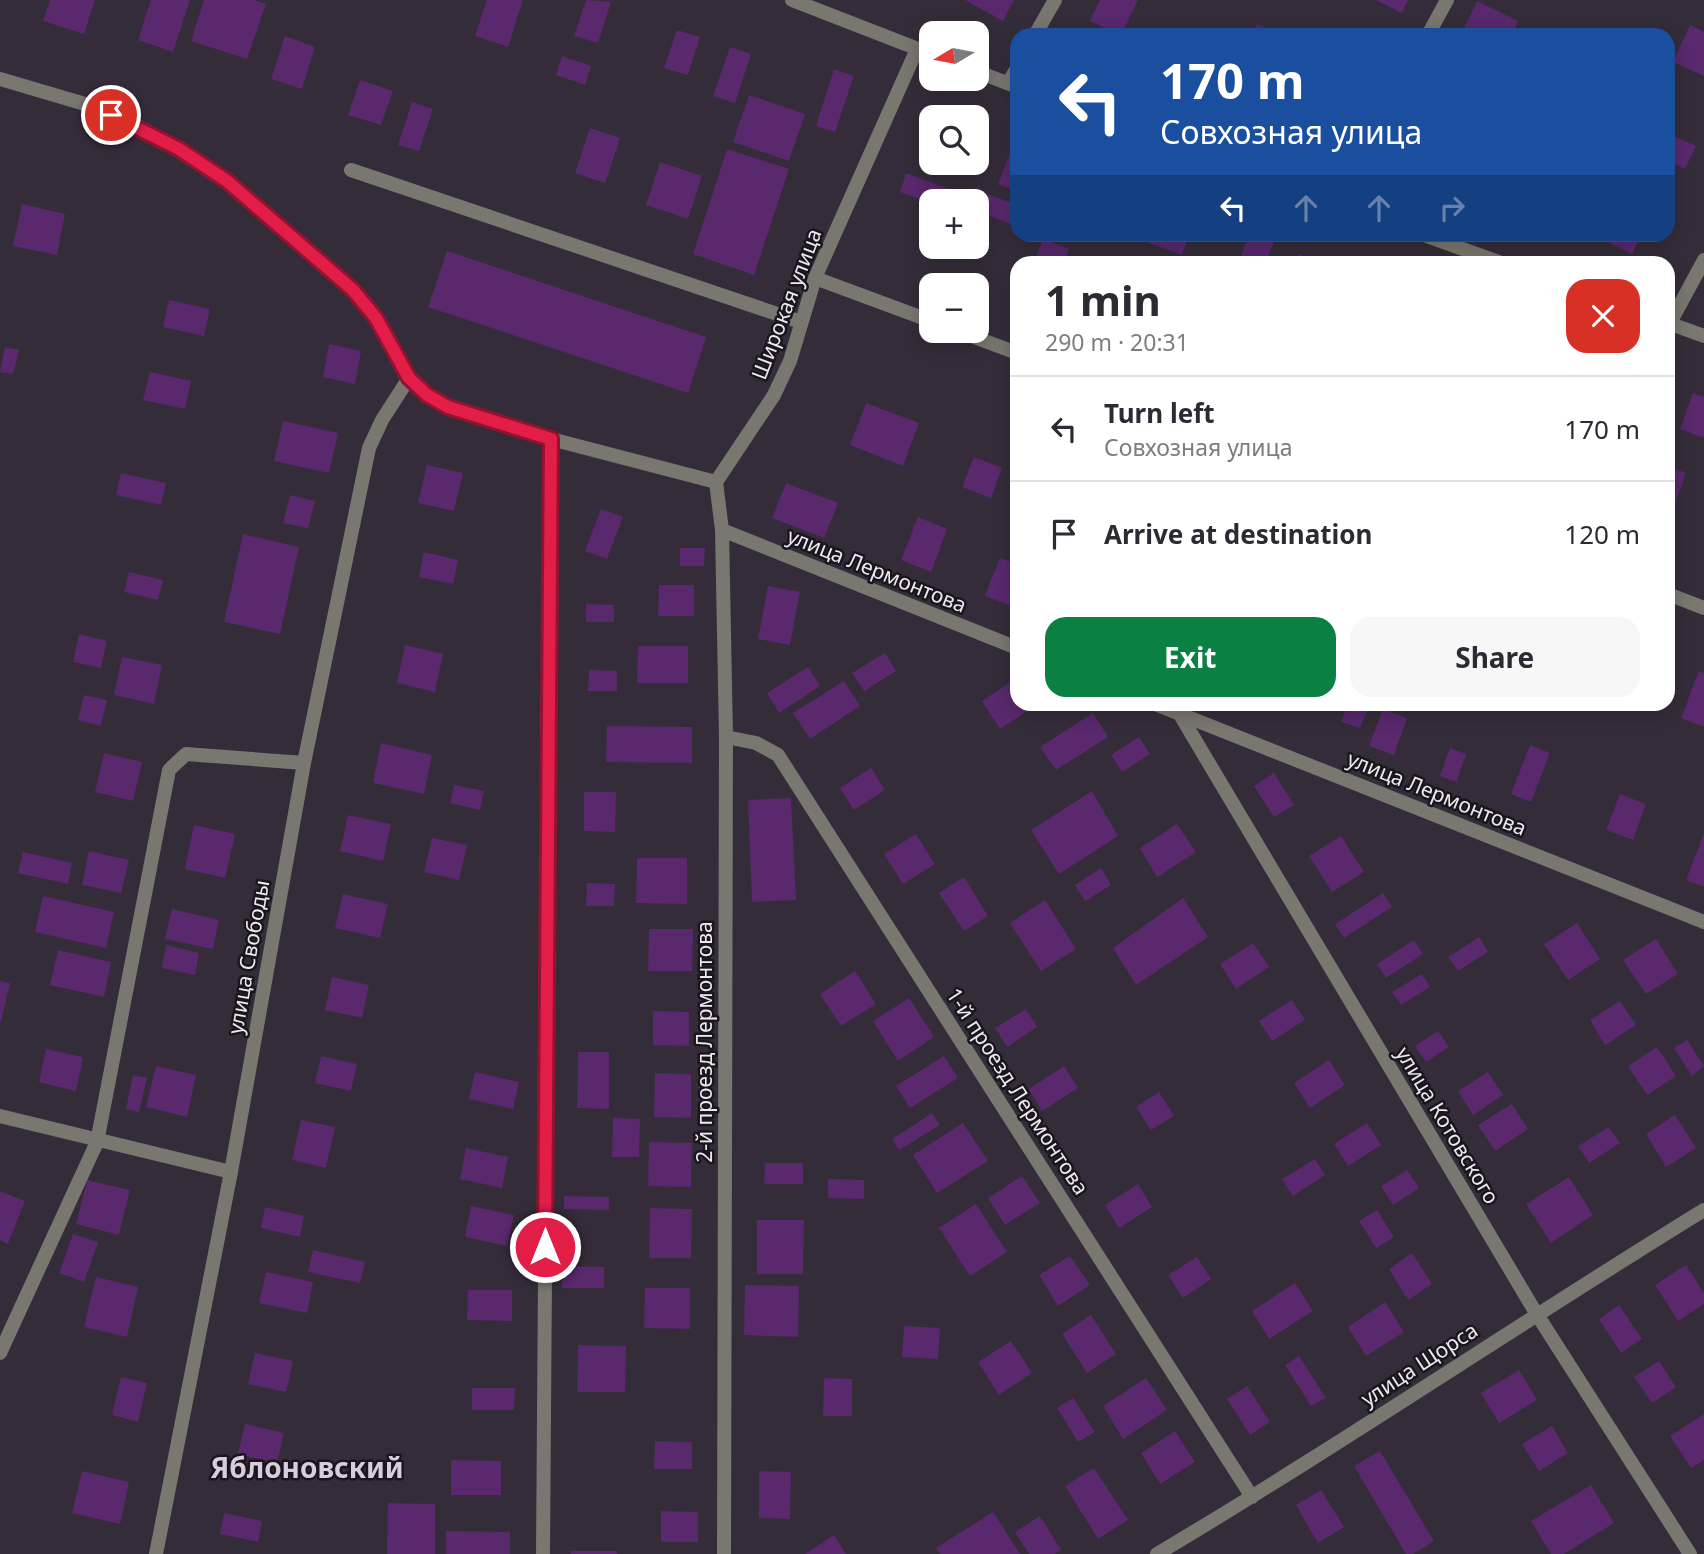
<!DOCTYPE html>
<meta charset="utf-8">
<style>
:root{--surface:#fff;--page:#f7f7f7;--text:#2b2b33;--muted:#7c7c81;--line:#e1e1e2;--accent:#0b8043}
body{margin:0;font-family:"Noto Sans",sans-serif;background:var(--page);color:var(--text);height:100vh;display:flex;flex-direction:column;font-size:26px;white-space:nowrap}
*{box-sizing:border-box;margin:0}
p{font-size:23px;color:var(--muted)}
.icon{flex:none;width:38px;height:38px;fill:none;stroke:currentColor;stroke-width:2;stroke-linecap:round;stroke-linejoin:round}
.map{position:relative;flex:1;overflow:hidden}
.details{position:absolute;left:1010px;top:256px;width:665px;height:455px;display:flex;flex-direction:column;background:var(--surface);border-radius:21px;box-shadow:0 4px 18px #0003}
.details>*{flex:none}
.banner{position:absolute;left:1010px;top:28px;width:665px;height:214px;border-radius:21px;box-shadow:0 4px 18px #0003;background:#1a4fa0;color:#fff;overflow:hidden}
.needle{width:46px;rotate:260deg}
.controls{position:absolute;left:919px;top:21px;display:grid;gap:14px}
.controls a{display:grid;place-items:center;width:70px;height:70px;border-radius:14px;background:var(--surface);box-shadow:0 4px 18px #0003;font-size:35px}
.pin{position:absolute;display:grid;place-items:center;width:60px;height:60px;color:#fff;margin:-30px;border:4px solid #fff;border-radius:50%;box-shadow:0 2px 7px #0007}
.me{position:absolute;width:77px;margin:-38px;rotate:0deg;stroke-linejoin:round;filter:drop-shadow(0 0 5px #0008)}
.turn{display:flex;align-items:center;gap:24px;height:147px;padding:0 35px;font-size:32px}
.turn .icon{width:91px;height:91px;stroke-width:2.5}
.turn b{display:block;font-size:49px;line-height:60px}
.lanes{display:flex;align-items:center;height:66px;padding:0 35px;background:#0003;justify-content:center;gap:35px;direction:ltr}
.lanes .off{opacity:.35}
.round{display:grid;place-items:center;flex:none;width:74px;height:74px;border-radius:21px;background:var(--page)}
.head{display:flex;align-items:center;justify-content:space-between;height:119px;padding:0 35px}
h1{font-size:42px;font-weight:700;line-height:52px}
.button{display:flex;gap:14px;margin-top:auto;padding:14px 35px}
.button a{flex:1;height:80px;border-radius:21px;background:var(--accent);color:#fff;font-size:28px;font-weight:700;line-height:80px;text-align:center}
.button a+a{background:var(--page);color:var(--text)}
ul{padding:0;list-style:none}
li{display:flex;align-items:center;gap:21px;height:105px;padding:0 35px;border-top:2px solid var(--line)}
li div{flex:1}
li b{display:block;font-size:26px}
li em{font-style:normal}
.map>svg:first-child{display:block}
.building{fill:#59286d}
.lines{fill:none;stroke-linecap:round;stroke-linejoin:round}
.service{stroke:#79776f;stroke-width:14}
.minor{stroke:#79776f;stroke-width:14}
.route-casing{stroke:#92132f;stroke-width:18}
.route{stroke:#e11d48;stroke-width:12}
.labels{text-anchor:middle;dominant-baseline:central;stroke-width:5;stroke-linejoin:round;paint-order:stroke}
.street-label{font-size:21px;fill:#eee8f1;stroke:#1a161c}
.district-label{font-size:28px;font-weight:bold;fill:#d8ccde;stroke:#1a161c}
</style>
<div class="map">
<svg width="1704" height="1554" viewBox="0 0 1704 1554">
<rect width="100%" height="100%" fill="#352c39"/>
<path class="building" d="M50,0h45l-11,34 -41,-13z
M151,0h39l-17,52 -35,-12z
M204,0h51l11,4 -19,55 -56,-18z
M487,0h36l-15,47 -33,-11z
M586,0l25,2 -13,41 -24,-7z
M965,0h49l-11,21z
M1100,0h38l-17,35 -31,-14z
M1376,0h32l-6,13z
M1477,1l41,20 -6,14h-51z
M1257,24l22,11h-27z
M1690,25l14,7v44l-31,-14z
M677,30l23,7 -12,38 -24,-7z
M285,36l30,11 -13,42 -31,-10z
M730,47l21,7 -16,49 -22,-7z
M562,56l29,10 -6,19 -29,-10z
M834,69l20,7 -19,56 -19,-6z
M360,80l33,11 -12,34 -33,-10z
M749,95l56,19 -16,47 -56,-19z
M412,102l21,7 -14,42 -21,-6z
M590,128l30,10 -15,45 -30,-10z
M1668,133l28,13 -11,23 -17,-8z
M1012,148l5,1 -1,42 -18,-7z
M727,149l62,20 -35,106 -61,-21z
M660,162l42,14 -14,43 -42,-14z
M933,163h20l-3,6z
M906,173l43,16 -4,12 -14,2 -31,-11z
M979,191l38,14 -6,19 -35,-13 -1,-10z
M22,204l43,10 -8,41 -44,-9z
M1152,234h37l-7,21 -33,-12z
M1249,234l27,3 -10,25h-27z
M1592,234h49l-9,20z
M1043,239l26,10 -5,13h-30z
M447,251l259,86 -18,56 -260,-86z
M1298,254l21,8h-24z
M169,300l41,9 -6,27 -41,-9z
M329,344l32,7 -6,33 -32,-7z
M5,347l14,3 -6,24 -13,-2z
M150,372l41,9 -6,28 -42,-9z
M1693,393l11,4v41l-24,-9z
M866,403l53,20 -16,43 -53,-21z
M283,421l55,12 -9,40 -55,-12z
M974,457l28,11 -11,30 -29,-11z
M427,465l36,8 -9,38 -36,-8z
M1668,466l18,7 -14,40 -4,-1z
M121,473l45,10 -5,22 -45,-10z
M786,483l52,20 -14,35 -52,-20z
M290,495l25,6 -7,27 -25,-5z
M601,509l22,8 -16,42 -22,-8z
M918,517l29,12 -16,43 -30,-12z
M243,534l56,13 -19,87 -56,-12z
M680,548h25l-1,18h-24z
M424,552l34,8 -5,24 -34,-7z
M1000,558l17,6v44l-32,-12z
M129,572l34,8 -5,20 -34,-8z
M659,585h35v31h-36z
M768,586l32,6 -10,53 -32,-6z
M586,604l28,1v17h-28z
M79,634l28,7 -6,27 -28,-6z
M405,645l38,9 -8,38 -38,-9z
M638,646h50v37h-51z
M885,653l11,18 -32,20 -12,-18z
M122,657l40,8 -8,39 -40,-9z
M808,667l12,19 -41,27 -12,-20z
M589,670l28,1v20h-29z
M1699,671l5,2v54l-23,-9z
M844,681l16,25 -50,33 -17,-26z
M1012,681l5,7v16h9l4,5 -30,20 -18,-28z
M84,695l23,5 -6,26 -23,-6z
M1314,704h17l-2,5z
M1348,704h22l-10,24 -19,-6z
M1383,709l24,9 -13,37 -25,-9z
M1093,713l15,24 -52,33 -16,-23z
M607,726l85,1v36l-86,-1z
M1139,737l11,17 -28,18 -11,-17z
M381,743l51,12 -8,39 -51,-11z
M1530,745l20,8 -19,49 -20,-8z
M1450,748l16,6 -10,28 -16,-6z
M104,753l38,9 -9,39 -38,-9z
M871,768l14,22 -31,20 -14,-22z
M1274,773l20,32 -20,12 -20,-31z
M454,785l30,6 -4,19 -30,-7z
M1092,791l26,45 -59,38 -28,-44z
M584,792h32l-1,40 -31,-1z
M1620,794l26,10 -13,36 -27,-10z
M791,798l5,102 -44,2 -4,-102z
M348,815l43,9 -8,37 -43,-10z
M1177,824l19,28 -39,25 -17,-29z
M194,825l41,9 -10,44 -40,-9z
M1704,833v54l-18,-7z
M916,834l19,30 -32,20 -19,-30z
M1341,836l23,36 -32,20 -23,-36z
M432,838l35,7 -8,35 -35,-8z
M89,851l40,9 -8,33 -39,-8z
M23,852l49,11 -4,21 -50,-11z
M637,858h50v46l-51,-1z
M1101,868l10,17 -26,16 -10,-16z
M964,877l24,39 -24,15 -25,-38z
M587,883l28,1 -1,22h-28z
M1383,893l9,14 -48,31 -9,-14z
M343,894l45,10 -8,34 -45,-10z
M43,896l71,16 -8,36 -71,-16z
M1183,898l25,39 -72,48 -23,-37z
M1045,900l31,49 -35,22 -31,-48z
M172,909l47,11 -6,29 -48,-10z
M1577,923l23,36 -32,21 -24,-36z
M649,929h44l-1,42h-44z
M1479,937l9,15 -30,19 -10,-14z
M1656,939l22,35 -32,20 -23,-34z
M1414,940l9,14 -37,24 -9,-14z
M1253,943l16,24 -33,22 -16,-25z
M166,945l33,8 -4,22 -33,-7z
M58,950l53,12 -7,35 -54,-12z
M855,971l21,33 -35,22 -21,-32z
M1422,974l8,13 -29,18 -9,-13z
M332,977l37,8 -7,33 -37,-8z
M0,981l10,2 -9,38h-1z
M909,998l25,39 -36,24 -25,-40z
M1292,1000l13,20 -33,21 -13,-20z
M1620,1001l16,24 -31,20 -15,-25z
M1026,1009l11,18 -30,20 -12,-19z
M653,1011l36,1v34l-36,-1z
M1438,1031l11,16 -23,15 -11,-16z
M1687,1040l17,26 -12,10 -18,-28z
M1657,1047l19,29 -29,19 -19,-29z
M46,1049l37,8 -7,34 -37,-9z
M578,1052h31v57l-32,-1z
M321,1056l36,8 -6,27 -36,-8z
M944,1056l14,22 -48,30 -14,-22z
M1329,1060l16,25 -35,23 -16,-25z
M156,1066l40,9 -9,42 -41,-10z
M1064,1066l14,22 -36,23 -13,-22z
M475,1072l44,10 -6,27 -44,-10z
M1488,1072l15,23 -30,20 -15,-24z
M655,1073l36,1v44l-37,-1z
M133,1075l14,3 -8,34 -13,-3z
M1159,1092l15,24 -23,14 -15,-23z
M1512,1104l16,25 -33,22 -17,-26z
M932,1113l8,12 -41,25 -7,-11z
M1675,1115l21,33 -30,19 -20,-33z
M613,1118l27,1 -1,38h-27z
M301,1120l34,7 -9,41 -34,-8z
M963,1123l25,38 -51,32 -24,-38z
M1367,1123l14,22 -33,21 -14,-22z
M1609,1127l11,16 -31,20 -11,-17z
M649,1142l43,1 -1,44 -43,-1z
M466,1148l42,9 -6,31 -42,-9z
M1315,1159l10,16 -32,21 -11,-17z
M765,1163h38v21h-39z
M1407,1170l12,18 -26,17 -12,-19z
M1022,1176l18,27 -35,22 -17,-27z
M1569,1177l24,38 -42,28 -25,-39z
M828,1179l36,1v19l-36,-1z
M87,1180l43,10 -11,45 -43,-11z
M1138,1184l14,23 -33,21 -14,-23z
M0,1191l25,10 -17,43 -8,-4z
M564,1196l45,1v13l-45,-1z
M976,1204l31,48 -37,24 -31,-48z
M471,1206l43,9 -7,31 -42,-9z
M265,1207l39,9 -4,21 -39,-9z
M650,1208l42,1 -1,49h-42z
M1377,1210l17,27 -18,11 -17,-27z
M757,1220h47l-1,54h-46z
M73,1234l25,8 -14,40 -25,-9z
M313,1250l52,12 -5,21 -52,-11z
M1412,1253l20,31 -24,16 -19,-31z
M1070,1256l20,29 -32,21 -19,-31z
M1197,1257l14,22 -28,19 -15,-23z
M1686,1265l18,28v11l-26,17 -23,-36z
M563,1266l41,1v21h-42z
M266,1272l47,10 -6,31 -48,-10z
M96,1277l42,10 -11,50 -43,-10z
M1295,1283l18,28 -44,28 -17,-28z
M745,1285l54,1 -1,51 -54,-2z
M645,1288h45v41l-46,-1z
M468,1290h44v31l-45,-1z
M1385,1302l19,30 -38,24 -18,-29z
M1619,1305l23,34 -21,14 -22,-34z
M1091,1315l25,39 -29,19 -25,-39z
M904,1326l36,2 -2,31 -36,-2z
M1011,1341l21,32 -33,22 -21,-33z
M578,1345l48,1 -1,46h-48z
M255,1353l38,8 -7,31 -38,-8z
M1299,1356l27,42 -15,8 -26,-41z
M1659,1361l17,26 -24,16 -18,-26z
M1519,1370l18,30 -38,23 -18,-30z
M121,1377l26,6 -9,39 -26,-7z
M824,1378l28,1v37h-29z
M1146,1378l21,32 -44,29 -20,-33z
M1247,1386l23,36 -20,13 -23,-36z
M472,1388h43l-1,22h-42z
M1073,1398l22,34 -17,10 -21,-34z
M1704,1414v46l-13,8 -21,-32z
M245,1424l39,9 -7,30 -39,-9z
M1552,1426l16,27 -29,18 -17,-27z
M1175,1431l20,31 -35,22 -19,-31z
M655,1441l37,1v27h-38z
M1380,1451l54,90 -21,13h-7l-52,-88z
M451,1460l50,1v34h-50z
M1094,1468l34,52 -30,19 -33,-53z
M82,1471l47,11 -9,42 -48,-11z
M759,1471l32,1 -1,47 -31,-1z
M1591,1485l23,38 -50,31h-13l-20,-33z
M1321,1490l23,37 -26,16 -22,-38z
M388,1503l47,1v50h-48z
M661,1511l37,1v30h-37z
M993,1512l27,42h-80l-4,-6z
M224,1513l38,8 -4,21 -38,-8z
M1040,1516l21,34 -6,4h-26l-14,-22z
M446,1531l64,1v22h-64z
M834,1535l12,19h-41z
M570,1551h47v3h-46z"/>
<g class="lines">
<path class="service" d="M351,170l450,152"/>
<path class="minor" d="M792,0l139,54
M1035,35l20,-35
M1428,35l19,-35
M976,71l41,16
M0,79l85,25 51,21 43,24 48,32 126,109 23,28 33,60 18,17 21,12 103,32 165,43
M1008,83l9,-15
M1421,234l78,28
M815,278l116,43
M1668,323l36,13
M1670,323l34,-63
M958,331l59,22
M722,530l295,118
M1668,594l36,14
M1155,704l549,218
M1179,713l357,600 154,241
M726,737l30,6 22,12 474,742
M0,1116l231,56
M0,1353l97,-211 72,-372 17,-16 118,9
M156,1554l75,-382 73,-409 65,-315 13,-28 27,-42
M543,1554l8,-1115
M724,1554l2,-817 -4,-207 -6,-48 58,-87 16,-34 25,-83 102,-229
M1157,1554c185,-110 363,-231 547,-344"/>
</g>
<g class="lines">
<g class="route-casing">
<path id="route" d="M111,115l68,34 48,32 126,109 23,28 33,60 18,17 21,12 103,32 -6,808"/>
</g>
<use href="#route" class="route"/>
</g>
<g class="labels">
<g class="street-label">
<text transform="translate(786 304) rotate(-69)">Широкая улица</text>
<text transform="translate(877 570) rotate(22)">улица Лермонтова</text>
<text transform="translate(1437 793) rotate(22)">улица Лермонтова</text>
<text transform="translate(248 957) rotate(-80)">улица Свободы</text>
<text transform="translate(704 1042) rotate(-90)">2-й проезд Лермонтова</text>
<text transform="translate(1018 1091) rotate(57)">1-й проезд Лермонтова</text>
<text transform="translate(1448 1125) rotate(59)">улица Котовского</text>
<text transform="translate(1419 1364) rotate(-33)">улица Щорса</text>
</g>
<g class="district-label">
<text x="307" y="1467">Яблоновский</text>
</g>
</g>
</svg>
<div class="controls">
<a><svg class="needle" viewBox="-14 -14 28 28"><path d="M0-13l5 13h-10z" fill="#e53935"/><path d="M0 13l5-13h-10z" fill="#7c7c81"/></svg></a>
<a><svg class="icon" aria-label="search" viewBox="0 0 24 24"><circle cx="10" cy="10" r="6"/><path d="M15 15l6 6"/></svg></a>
<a>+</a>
<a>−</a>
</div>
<div class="pin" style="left:111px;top:115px;background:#d93025"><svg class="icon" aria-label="arrive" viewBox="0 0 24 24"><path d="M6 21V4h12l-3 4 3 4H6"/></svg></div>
<svg class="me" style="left:545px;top:1247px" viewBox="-20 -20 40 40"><circle r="17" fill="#e11d48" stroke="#fff" stroke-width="3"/><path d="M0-11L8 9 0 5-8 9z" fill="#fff"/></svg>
<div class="banner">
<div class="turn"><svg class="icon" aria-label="left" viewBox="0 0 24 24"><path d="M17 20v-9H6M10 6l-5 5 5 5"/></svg><div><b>170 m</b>Совхозная улица</div></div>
<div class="lanes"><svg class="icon" aria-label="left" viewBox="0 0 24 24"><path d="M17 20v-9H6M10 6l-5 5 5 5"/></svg><svg class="icon off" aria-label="ahead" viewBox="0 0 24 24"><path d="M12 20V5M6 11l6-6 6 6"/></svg><svg class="icon off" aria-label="ahead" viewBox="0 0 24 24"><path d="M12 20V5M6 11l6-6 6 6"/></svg><svg class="icon off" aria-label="right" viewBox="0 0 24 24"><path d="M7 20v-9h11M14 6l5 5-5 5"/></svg></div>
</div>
<section class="details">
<div class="head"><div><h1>1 min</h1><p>290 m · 20:31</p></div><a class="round" style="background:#d93025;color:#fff"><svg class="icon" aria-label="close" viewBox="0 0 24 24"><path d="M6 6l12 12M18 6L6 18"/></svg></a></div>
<ul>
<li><svg class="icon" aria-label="left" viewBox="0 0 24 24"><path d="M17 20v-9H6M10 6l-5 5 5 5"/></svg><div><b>Turn left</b><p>Совхозная улица</p></div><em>170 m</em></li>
<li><svg class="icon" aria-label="arrive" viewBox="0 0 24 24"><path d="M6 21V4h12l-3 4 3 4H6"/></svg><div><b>Arrive at destination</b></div><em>120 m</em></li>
</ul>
<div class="button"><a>Exit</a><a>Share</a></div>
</section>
</div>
